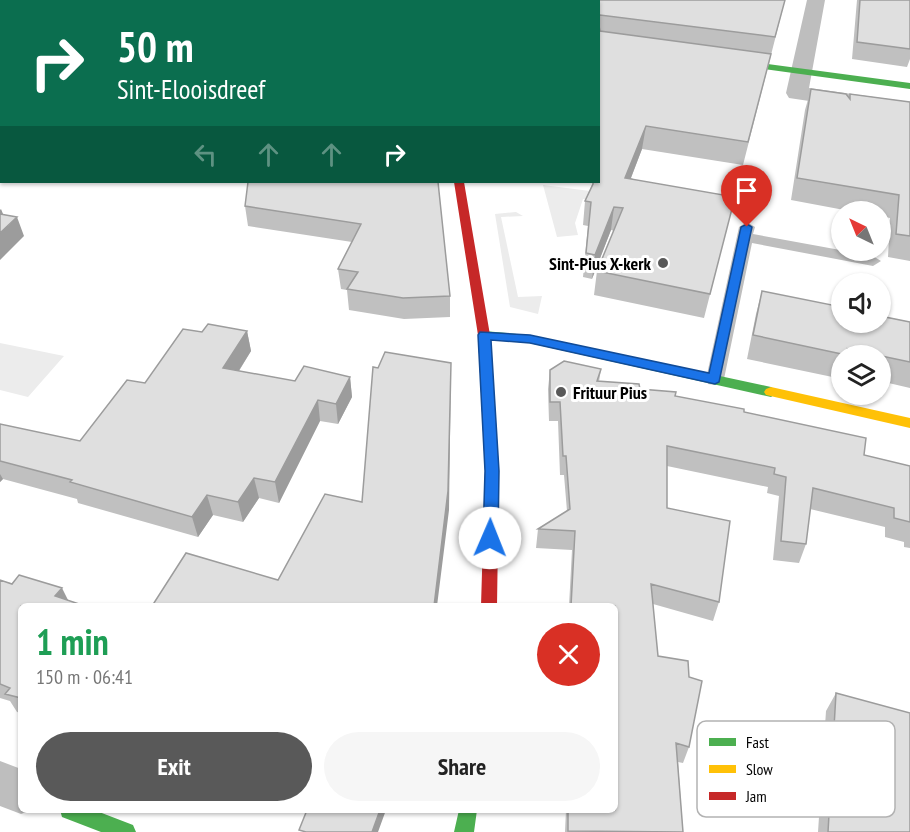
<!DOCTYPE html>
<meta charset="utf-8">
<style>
:root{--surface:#fff;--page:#f6f6f6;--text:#222;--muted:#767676;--accent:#595959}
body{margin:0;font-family:"PT Sans Narrow",sans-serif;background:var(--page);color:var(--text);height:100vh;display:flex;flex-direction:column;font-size:22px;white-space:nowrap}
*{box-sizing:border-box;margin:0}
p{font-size:20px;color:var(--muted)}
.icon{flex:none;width:33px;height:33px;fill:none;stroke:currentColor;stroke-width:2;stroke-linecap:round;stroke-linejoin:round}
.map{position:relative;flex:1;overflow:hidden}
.details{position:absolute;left:18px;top:603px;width:600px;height:210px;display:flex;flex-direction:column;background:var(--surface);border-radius:9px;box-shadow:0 2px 4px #0004}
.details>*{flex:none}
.guide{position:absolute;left:0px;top:0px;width:600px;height:183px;box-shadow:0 2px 4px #0004;background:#0b6e4f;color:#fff;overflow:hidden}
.needle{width:39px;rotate:317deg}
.tools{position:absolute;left:831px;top:201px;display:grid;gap:12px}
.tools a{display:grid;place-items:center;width:60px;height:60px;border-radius:50%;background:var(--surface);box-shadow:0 2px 4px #0004;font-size:30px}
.pin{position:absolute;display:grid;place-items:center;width:51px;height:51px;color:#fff;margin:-62px -26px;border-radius:50% 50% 50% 0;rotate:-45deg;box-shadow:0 0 6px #0007}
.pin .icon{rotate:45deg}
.me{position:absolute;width:66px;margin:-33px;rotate:1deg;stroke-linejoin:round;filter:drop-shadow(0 0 4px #0008)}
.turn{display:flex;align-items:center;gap:21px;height:126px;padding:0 18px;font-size:27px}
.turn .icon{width:78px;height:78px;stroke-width:2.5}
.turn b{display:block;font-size:42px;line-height:51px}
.lanes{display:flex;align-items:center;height:57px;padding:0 18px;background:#0003;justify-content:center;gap:30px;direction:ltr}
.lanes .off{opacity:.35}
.round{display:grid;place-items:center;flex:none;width:63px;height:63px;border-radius:32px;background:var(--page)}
.head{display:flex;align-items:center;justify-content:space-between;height:102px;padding:0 18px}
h1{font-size:36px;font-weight:600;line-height:45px;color:#1e9e55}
.button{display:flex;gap:12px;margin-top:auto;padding:12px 18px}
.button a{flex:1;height:69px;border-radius:36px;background:var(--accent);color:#fff;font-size:24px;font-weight:600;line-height:69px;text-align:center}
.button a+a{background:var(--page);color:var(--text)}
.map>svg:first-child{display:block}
.green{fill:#ececec}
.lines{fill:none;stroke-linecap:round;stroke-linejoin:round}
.lane{fill:#bebebe;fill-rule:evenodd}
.street{fill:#bebebe;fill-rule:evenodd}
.fast{fill:#4caf50;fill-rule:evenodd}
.slow{fill:#ffc107;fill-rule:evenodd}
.jam{fill:#c62828;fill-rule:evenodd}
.wall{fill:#c0c0c0}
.shaded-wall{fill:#9c9c9c}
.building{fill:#dfdfdf;stroke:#9c9c9c;stroke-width:1.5}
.route{fill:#1a73e8;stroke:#114b97;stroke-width:1.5}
.poi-dot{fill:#595959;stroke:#fff;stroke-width:2}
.labels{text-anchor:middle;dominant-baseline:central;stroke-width:6;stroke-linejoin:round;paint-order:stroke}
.poi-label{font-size:18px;font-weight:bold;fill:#000;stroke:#fff;text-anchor:end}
.key{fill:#fff;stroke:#b2b2b2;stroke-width:1.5}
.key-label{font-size:16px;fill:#000}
</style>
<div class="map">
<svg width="910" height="832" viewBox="0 0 910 832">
<rect width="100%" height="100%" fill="#fff"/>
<path class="green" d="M543,185l55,7 -1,8 -14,-1 -8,24 3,12 -21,2z
M516,212l7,4 -22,1 17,80 24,-1 -4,18 -28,-7 -15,-93z
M0,343l64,13 -36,41 -28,-7z"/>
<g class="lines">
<path class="lane" d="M747,222l8,5 -2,7 120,22 8,5 -8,5 -121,-23 -28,136 -2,5 -7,1 -7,-1 -2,-5 33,-152z"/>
<path class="street" d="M807,0h18l-16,88 101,14v14l-121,-18 -3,-5z
M0,761l21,8v41h11l-11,4 -21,-8z"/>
<path class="fast" d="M427,0h8v2h-8z
M722,58l188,25v6l-191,-26 -1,-2z
M484,331l45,4 242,52 7,5 -7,5 -242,-54 -49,-5 -2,-3 2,-3z
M60,810h34l39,15 3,7h-35l-39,-15z
M459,810h18l-3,22h-20z"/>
<path class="slow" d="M771,387l139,31v10l-144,-33 -2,-3 2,-3z"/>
<path class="jam" d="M454,182h10l26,153 9,136 -2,135h-16l4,-135 -7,-136z"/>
</g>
<path class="wall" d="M0,0l2,2v149h-2z
M785,0l-42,165 -101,-16 -11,29 98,42 -25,98 -110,-23 3,-24 17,-40 -3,-1 -19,49 -9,-2 5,-51 -5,-1 2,-24 7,-16 6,-3v-180z
M857,0h53v59l-3,8 -55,-8z
M811,89l38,9 1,-4 60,8v159l-22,-4 2,-39 -10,-2v-4h-25l-64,-12 14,-90z
M438,182l12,114v21l-46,2 -55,-9 -2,-20 -6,-1 -3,-20 14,-27 -104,-16 -3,-20z
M762,291l148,31v66l-30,-7v-25h-38v23l-95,-20 9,-45z
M247,331l4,20 -12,20 56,10 55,-4 2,20 -14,27 -18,-3 -41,82 -20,-5 -16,24 -30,-7 -15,22 -120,-34 -1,-4 -74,-20 -3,3v-58l80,17 122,-109z
M601,369l-2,13 41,7 104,23 120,43 46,11v82l-6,-1v-5l-19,-5v-10l-75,-18 -4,35 -7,19 -26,-3 6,-64 -12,-3 1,-6 -101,-21v42l52,94 -6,19 -60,-17 5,52 31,91 -6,16 -5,-1 5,70h-118l1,-22h49v-204h-46l3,-56 -36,-2 2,-19 29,-18 -3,-36h-4l-2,-54h-9l-1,-32 2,-19z
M0,580l68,20 -47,6v107l-4,-1 -7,-11 -10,-3z
M836,693l74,139h-92l8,-121z"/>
<path class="shaded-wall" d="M646,126l-4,23 -20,52 3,-23z
M614,207l-3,23 -19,49 3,-24z
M1,209l7,17 9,-9 7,19 -24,24v-50z
M247,331l4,20 -23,37 -5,-20z
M451,363l-2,147 -12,96h-3z
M350,377l2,20 -14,27 -2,-20z
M318,400l2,21 -41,82 -4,-21z
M0,474l3,5 -3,3z
M254,478l5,20 -16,24 -5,-20z
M207,495l6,20 -15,22 -6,-20z
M62,588l9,18 -16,-10z
M380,810h6l-8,22h-6z"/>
<path class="building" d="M0,0h398v2h-396v131h-2z
M454,0h331l-10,37 -175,-22 -2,2v-15h-144z
M860,0h50v49l-53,-7z
M598,21l2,10 171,23 -23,88 -102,-16 -21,52 110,19 -25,97 -113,-23 26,-63 -9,-1 -19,48 -9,-2 5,-51 -6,-1 8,-17v-2h5z
M811,89l35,5 4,5v-5l60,8v134l-14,-2 3,-39 -102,-17z
M248,182h190l12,114 -47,2 -56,-9 11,-17 -20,-3 23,-45 -116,-18z
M0,214l17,3 -17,16z
M762,291l80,16v15h38v-6l30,6v40l-62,-13 5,7h-2l-98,-21z
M208,324l39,7 -24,37 72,13 9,-15 46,11 -14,27 -18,-4 -43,82 -21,-4 -16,24 -31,-7 -15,22 -122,-35 2,-2 -72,-19v-37l80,17 47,-61 18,3 38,-54 19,3z
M385,352l66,11 -3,128 -14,115h-282l34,-53 92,27 47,-86 37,8 11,-135 5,1z
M564,361l37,8 -4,12 42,3 1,5 36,3 -1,4 69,13v3l122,26 -2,17 46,11v56l-16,-4v-10l-81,-20 -7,56 -25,-3 5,-64 -12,-3 1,-6 -108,-22v62l63,13 -11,81 -68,-18 7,72 30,5 1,16 13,4 -13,66 -13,-4 7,89 -115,-1v-21h47v-204h-44l4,-75 -37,-2 32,-20 -4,-53h-3l-3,-54h-10v-32z
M19,575l43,13 -7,8 30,10h-64v92l-16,-4 5,-6 -10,-4v-104l12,4z
M836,693l74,20v119h-82z
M307,810h73l-8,22h-66l-7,-2z"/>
<path class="route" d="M747,224l5,3 -33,155 -4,2 -185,-41 -39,-3 8,131 -1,67 -2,5h-11l-2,-5 2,-67 -7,-136 2,-3 50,3 179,38 32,-146z"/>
<g class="poi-dot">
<circle cx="663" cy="263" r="6"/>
<circle cx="561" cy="392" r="6"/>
</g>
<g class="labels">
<g class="poi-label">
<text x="651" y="263">Sint-Pius X-kerk</text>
<text x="573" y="392" text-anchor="start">Frituur Pius</text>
</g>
</g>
<rect x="697" y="721" width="198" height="96" rx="9" class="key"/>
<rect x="709" y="738" width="27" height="8" fill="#4caf50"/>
<rect x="709" y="765" width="27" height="8" fill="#ffc107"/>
<rect x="709" y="792" width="27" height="8" fill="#c62828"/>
<g class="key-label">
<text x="746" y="748">Fast</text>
<text x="746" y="775">Slow</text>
<text x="746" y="802">Jam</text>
</g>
</svg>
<div class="tools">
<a><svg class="needle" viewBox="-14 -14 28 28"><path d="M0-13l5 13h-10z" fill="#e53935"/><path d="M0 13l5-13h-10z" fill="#767676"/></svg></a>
<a><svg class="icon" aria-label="sound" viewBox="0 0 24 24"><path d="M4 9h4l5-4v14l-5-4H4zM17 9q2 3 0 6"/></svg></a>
<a><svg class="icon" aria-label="layers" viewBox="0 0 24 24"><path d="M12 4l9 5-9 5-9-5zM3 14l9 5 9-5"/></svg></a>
</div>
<div class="pin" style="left:747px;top:227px;background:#d93025"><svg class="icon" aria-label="arrive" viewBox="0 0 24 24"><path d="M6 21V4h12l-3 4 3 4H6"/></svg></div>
<svg class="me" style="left:490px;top:538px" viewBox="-20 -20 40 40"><circle r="19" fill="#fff"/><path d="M0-13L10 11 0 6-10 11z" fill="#1a73e8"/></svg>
<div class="guide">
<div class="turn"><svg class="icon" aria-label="right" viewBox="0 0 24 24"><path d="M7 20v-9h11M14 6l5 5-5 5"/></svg><div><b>50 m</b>Sint-Elooisdreef</div></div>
<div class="lanes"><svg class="icon off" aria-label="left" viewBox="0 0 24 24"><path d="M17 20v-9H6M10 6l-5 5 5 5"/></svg><svg class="icon off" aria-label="ahead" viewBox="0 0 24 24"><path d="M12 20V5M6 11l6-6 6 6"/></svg><svg class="icon off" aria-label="ahead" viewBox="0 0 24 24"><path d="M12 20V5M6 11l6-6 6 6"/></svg><svg class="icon" aria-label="right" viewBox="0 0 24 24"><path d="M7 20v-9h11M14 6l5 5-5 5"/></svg></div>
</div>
<section class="details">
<div class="head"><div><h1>1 min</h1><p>150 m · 06:41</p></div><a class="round" style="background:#d93025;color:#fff"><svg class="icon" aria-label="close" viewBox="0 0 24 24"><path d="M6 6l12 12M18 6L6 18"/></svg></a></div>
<div class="button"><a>Exit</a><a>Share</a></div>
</section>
</div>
